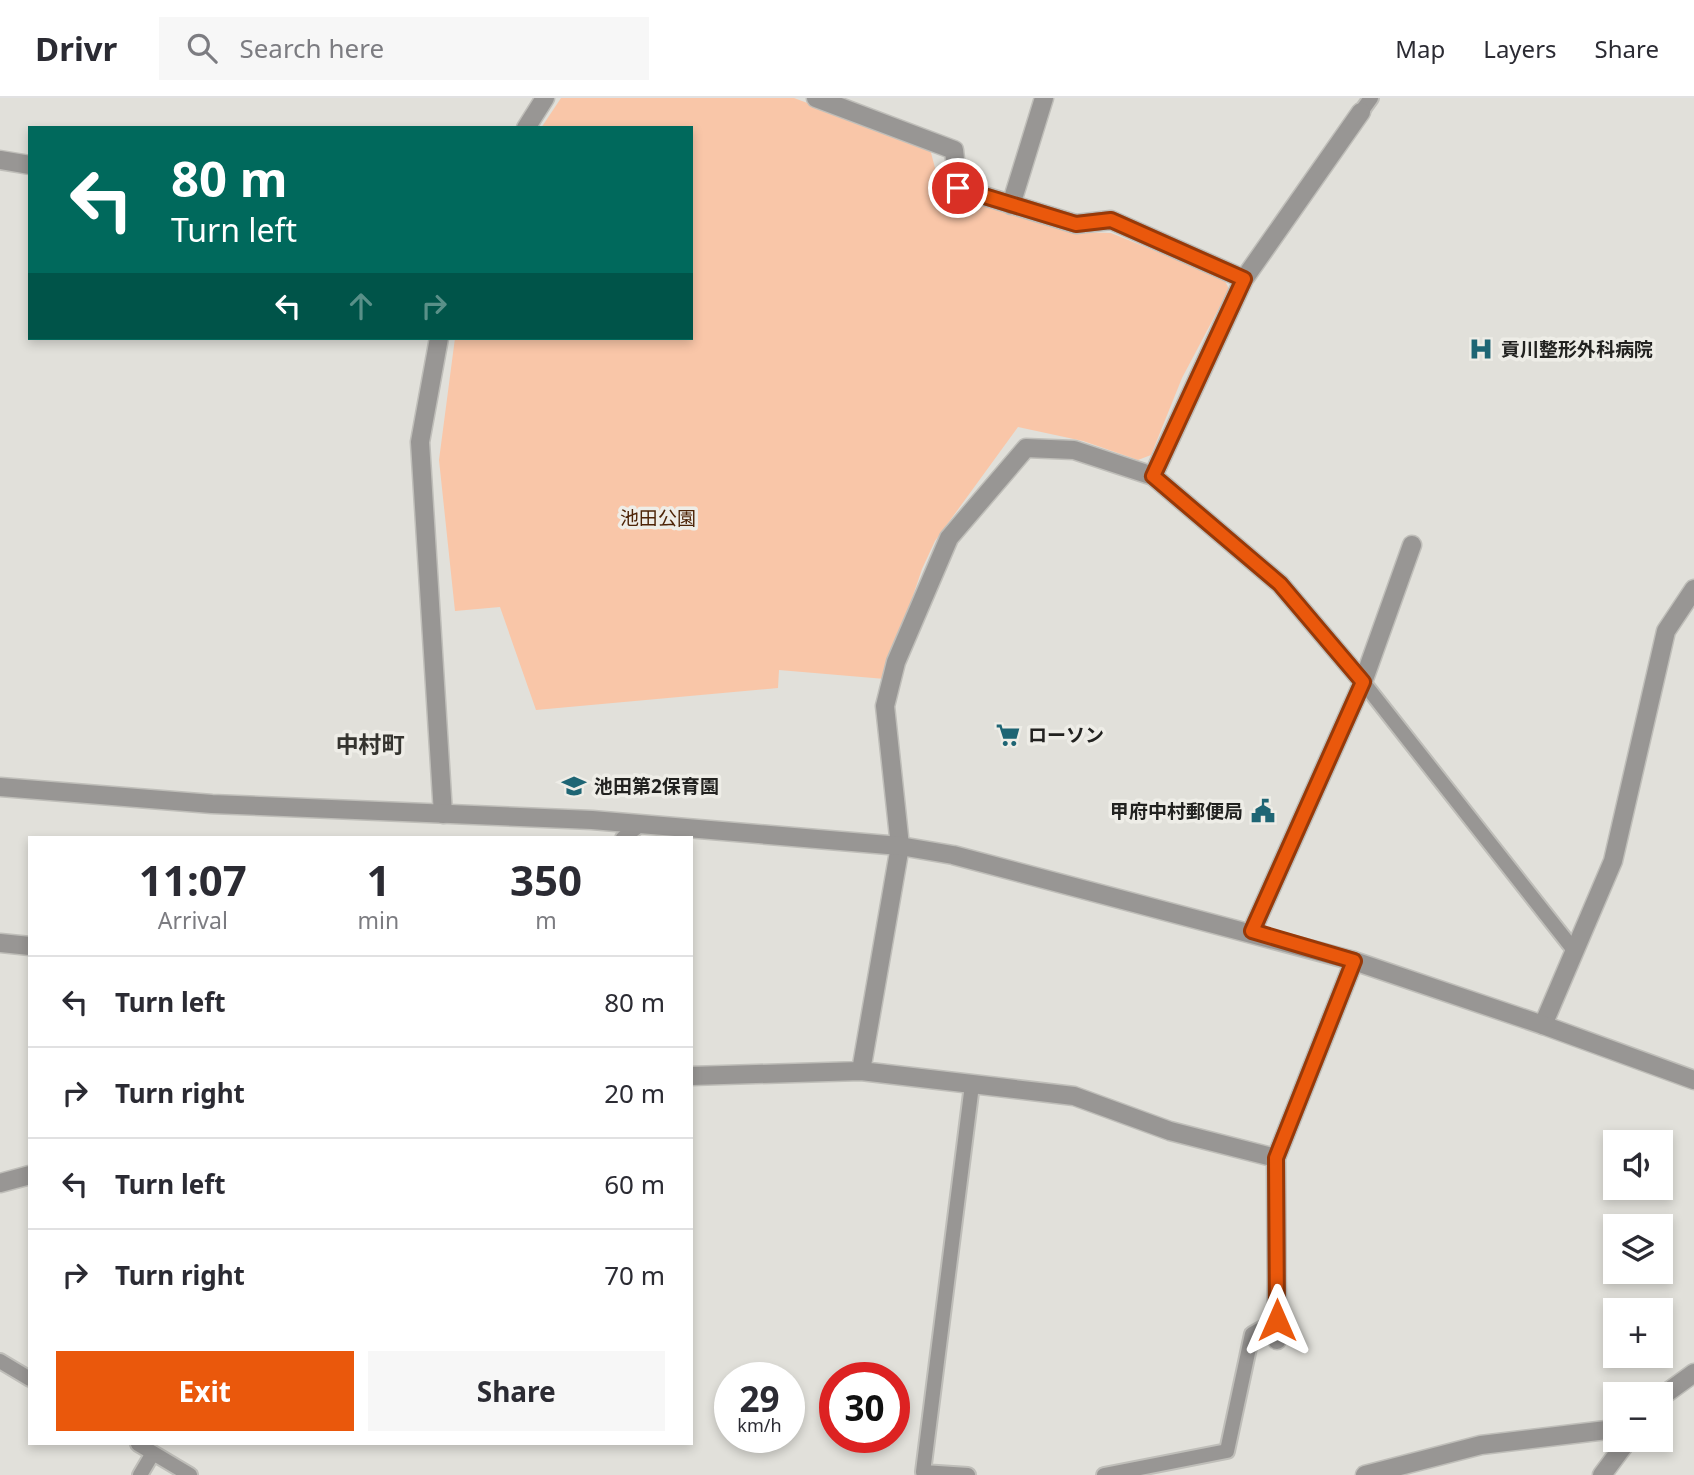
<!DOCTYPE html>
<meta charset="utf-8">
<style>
:root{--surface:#fff;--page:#f7f7f7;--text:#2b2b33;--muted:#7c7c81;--line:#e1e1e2;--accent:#ea580c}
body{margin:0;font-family:"Noto Sans","Noto Sans JP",sans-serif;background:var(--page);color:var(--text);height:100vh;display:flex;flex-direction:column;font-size:26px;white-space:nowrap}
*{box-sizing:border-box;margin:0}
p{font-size:23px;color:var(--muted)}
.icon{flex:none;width:38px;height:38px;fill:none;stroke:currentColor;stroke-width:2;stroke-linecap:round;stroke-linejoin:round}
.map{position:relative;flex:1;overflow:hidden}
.details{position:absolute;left:28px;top:738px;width:665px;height:609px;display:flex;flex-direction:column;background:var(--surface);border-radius:0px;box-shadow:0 4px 10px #0003}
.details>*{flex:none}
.top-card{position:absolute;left:28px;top:28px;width:665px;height:214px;border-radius:0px;box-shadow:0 4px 10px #0003;background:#00695c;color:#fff;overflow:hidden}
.controls{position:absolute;left:1603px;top:1032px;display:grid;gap:14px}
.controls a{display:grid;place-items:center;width:70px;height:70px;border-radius:0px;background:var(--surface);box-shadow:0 4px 10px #0003;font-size:35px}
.speed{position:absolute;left:714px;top:1264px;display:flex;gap:14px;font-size:35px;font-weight:700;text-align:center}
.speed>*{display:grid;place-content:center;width:91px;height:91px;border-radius:50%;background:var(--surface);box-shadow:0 4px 10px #0003;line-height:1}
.speed small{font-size:18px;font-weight:400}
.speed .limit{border:10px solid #d22;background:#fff;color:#111}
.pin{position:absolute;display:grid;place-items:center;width:60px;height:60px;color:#fff;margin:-30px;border:4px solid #fff;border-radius:50%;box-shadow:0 2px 7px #0007}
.me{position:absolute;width:77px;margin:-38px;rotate:0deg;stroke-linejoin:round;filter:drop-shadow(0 0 5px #0008)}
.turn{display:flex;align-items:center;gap:24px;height:147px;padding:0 28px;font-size:32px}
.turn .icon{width:91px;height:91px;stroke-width:2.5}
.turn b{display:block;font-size:49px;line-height:60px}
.lanes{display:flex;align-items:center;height:66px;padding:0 28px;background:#0003;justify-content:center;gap:35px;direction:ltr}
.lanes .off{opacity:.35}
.eta{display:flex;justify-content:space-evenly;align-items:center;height:119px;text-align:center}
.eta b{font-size:42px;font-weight:700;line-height:49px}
.action{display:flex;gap:14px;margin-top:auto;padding:14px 28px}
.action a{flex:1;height:80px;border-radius:0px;background:var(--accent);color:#fff;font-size:28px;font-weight:700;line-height:80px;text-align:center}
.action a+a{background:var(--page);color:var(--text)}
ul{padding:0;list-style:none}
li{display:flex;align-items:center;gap:21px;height:91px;padding:0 28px;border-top:2px solid var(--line)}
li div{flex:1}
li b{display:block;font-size:26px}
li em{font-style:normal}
header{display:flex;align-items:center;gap:42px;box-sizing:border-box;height:98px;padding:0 35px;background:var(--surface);border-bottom:2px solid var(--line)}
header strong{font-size:33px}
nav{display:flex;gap:38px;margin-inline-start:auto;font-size:24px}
.search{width:490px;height:63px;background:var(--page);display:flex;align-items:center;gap:18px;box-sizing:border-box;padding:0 24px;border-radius:0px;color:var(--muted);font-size:26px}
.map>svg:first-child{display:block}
.green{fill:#f9c6a8}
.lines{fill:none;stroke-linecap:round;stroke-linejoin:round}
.service-casing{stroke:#bfbeb9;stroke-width:18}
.minor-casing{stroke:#bfbeb9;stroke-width:21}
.tertiary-casing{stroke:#bfbeb9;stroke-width:21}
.service{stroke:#989694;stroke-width:14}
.minor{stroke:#989694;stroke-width:18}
.tertiary{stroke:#989694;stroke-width:18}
.route-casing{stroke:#983908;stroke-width:18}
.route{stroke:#ea580c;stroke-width:12}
.labels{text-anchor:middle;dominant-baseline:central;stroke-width:7;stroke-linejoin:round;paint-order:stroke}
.poi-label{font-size:19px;font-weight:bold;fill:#222220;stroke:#eeede7;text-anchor:start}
.park-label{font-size:19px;fill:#4d2407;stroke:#eeede7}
.quarter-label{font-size:23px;font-weight:bold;fill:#35342f;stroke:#eeede7}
</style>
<header>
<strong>Drivr</strong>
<div class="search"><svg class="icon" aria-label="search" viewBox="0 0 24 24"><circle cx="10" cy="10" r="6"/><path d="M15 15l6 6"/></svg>Search here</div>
<nav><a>Map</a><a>Layers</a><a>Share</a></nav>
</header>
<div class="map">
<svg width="1694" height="1377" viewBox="0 0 1694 1377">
<rect width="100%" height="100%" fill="#e1e0da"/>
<path class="green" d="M561,0h233l136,51 12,45 133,38 36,1 113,46 5,10 -47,89 -31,77 -13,5 -55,-19 -65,-14 -83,114 -13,28 -37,110 -106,-9 -1,18 -242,22 -36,-103 -45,4 -16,-151 16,-122h236v-210h-150z"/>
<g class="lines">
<g class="service-casing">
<path id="service" d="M1361,14l10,-14
M1363,584l210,267
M623,740l18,-14
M0,1263l30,18
M138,1346l52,31
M140,1377l13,-22
M968,1377l-45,-3 49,-387
M1104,1377l123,-24 25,-117 25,-14"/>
</g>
<g class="minor-casing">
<path id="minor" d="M816,0l138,52 4,38 118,36 35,-4 133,59
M526,30l19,-30
M0,62l30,5
M1011,107l33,-107
M439,240l-19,104 23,372
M1153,378l91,-197 117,-167
M1252,833l111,-249 49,-137
M0,845l30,3
M1543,927l70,-164 53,-230 28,-42
M861,973l39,-225 -15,-140 11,-44 53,-124 77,-90 48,2 79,26 127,108 83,98
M691,978l170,-5 213,25 96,35 106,27
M0,1085l30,-8
M1277,1242l-1,-182 78,-197
M1661,1299l33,-24
M1365,1377l116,-30 134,-16
M1602,1377l26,-35"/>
</g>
<g class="tertiary-casing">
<path id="tertiary" d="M0,689l212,17 380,16 308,26 53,9 401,106 189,64 151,55"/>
</g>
<use href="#service" class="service"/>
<use href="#minor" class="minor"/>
<use href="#tertiary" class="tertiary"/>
</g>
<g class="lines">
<g class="route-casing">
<path id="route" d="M958,90l118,36 35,-4 133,59 -91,197 127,108 83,98 -111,249 102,30 -78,197 1,162"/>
</g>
<use href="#route" class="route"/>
</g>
<defs>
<g id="hospital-bare" transform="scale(1.89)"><path d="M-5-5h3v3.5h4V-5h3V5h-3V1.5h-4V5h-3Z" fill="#1e6574" stroke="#eeede7" stroke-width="2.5" paint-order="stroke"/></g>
<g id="supermarket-bare" transform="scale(1.89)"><path d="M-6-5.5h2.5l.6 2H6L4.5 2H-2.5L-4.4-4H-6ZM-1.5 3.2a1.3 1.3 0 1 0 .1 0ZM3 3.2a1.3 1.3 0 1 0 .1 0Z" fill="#1e6574" stroke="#eeede7" stroke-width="2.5" paint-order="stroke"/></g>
<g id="school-bare" transform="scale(1.89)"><path d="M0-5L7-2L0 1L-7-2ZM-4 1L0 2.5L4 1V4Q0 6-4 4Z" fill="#1e6574" stroke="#eeede7" stroke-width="2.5" paint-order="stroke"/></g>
<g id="civic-bare" transform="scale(1.89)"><path d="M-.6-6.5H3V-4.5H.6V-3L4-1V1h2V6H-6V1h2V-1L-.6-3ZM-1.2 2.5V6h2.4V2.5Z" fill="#1e6574" stroke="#eeede7" stroke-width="2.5" paint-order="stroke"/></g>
</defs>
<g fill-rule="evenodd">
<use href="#hospital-bare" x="1481" y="251"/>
<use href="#supermarket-bare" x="1008" y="637"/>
<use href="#school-bare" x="574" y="688"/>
<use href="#civic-bare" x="1263" y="713"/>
</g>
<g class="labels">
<g class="poi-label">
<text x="1501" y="251">貢川整形外科病院</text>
<text x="1028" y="637">ローソン</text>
<text x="594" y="688">池田第2保育園</text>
<text x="1243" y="713" text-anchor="end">甲府中村郵便局</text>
</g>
<g class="park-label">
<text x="658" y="420">池田公園</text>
</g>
<g class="quarter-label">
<text x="370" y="646">中村町</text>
</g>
</g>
</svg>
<div class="controls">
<a><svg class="icon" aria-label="sound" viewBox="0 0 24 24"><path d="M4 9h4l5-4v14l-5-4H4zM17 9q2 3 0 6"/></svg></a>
<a><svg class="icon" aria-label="layers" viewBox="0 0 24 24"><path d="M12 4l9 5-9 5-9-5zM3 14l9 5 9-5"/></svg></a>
<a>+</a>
<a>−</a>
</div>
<div class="speed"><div>29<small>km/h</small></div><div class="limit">30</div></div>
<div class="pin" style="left:958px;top:90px;background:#d93025"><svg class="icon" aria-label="arrive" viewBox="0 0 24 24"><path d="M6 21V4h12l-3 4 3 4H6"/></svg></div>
<svg class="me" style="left:1277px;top:1222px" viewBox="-20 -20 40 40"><path d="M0-17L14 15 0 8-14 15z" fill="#ea580c" stroke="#fff" stroke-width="4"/></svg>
<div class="top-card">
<div class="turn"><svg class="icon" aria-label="left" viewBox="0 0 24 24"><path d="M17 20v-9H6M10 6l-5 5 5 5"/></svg><div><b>80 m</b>Turn left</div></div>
<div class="lanes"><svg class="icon" aria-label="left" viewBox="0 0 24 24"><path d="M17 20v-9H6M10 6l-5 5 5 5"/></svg><svg class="icon off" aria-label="ahead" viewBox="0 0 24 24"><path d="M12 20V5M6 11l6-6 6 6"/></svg><svg class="icon off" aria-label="right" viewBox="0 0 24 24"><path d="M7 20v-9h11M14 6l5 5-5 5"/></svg></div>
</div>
<section class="details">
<div class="eta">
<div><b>11:07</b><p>Arrival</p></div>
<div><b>1</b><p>min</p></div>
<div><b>350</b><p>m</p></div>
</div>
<ul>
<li><svg class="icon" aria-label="left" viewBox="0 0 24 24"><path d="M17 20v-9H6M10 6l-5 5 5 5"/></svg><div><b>Turn left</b></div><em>80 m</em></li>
<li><svg class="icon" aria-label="right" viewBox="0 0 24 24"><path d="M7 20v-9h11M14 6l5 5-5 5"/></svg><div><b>Turn right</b></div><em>20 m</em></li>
<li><svg class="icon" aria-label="left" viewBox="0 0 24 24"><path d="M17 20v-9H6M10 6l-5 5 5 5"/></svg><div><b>Turn left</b></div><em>60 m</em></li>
<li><svg class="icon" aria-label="right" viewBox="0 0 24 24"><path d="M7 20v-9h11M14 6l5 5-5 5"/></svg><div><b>Turn right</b></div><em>70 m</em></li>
</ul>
<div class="action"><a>Exit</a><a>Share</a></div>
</section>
</div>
